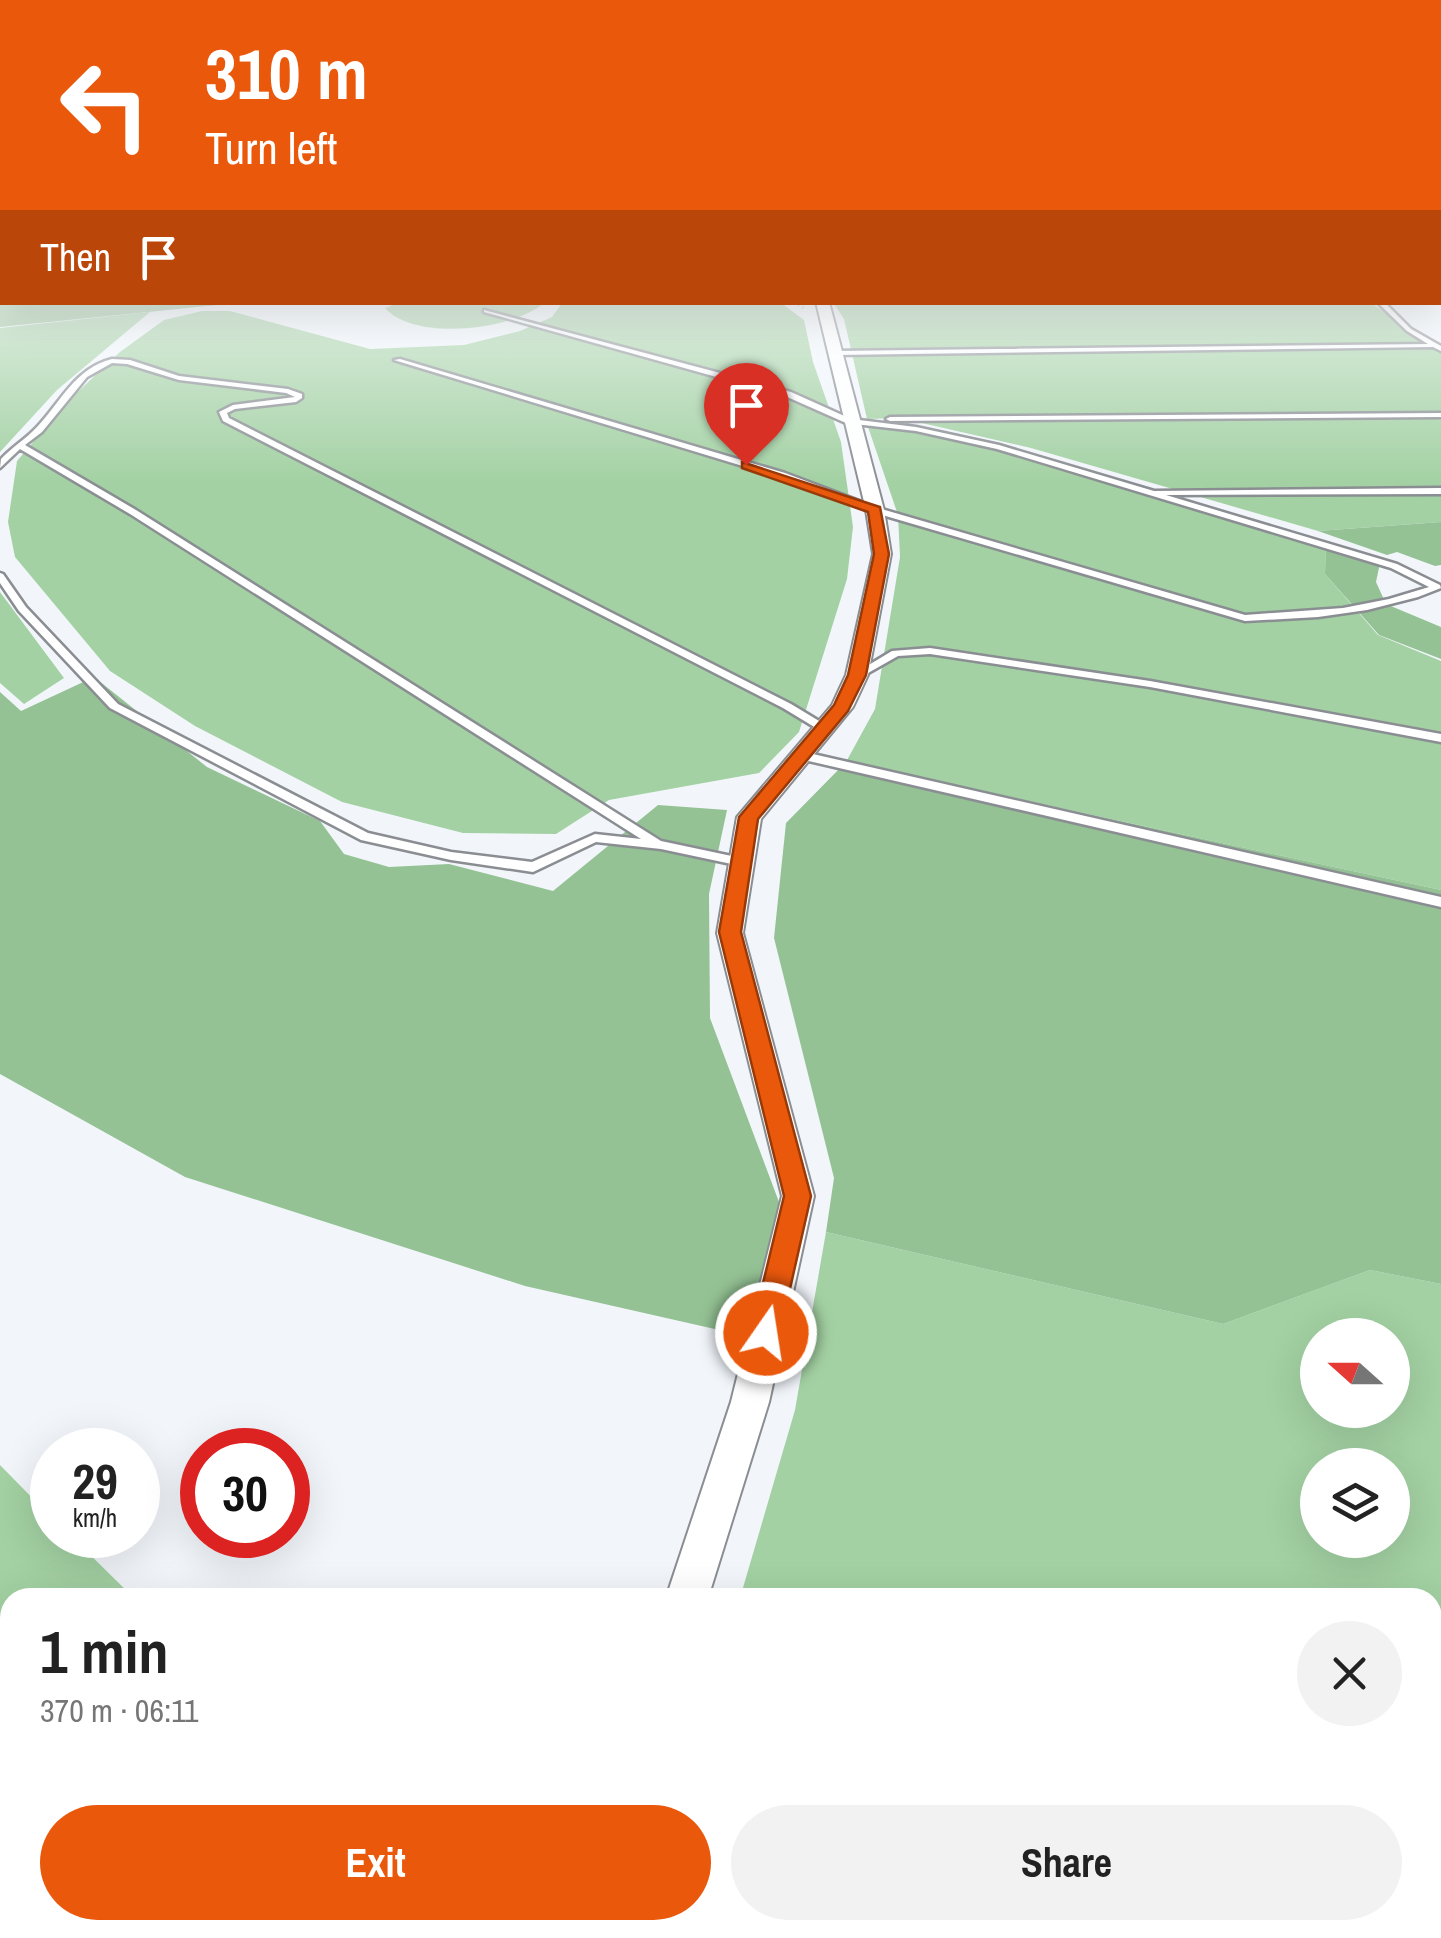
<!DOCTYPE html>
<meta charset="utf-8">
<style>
:root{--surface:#fff;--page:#f2f2f2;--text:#222;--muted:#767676;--accent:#ea580c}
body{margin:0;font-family:"Archivo Narrow",sans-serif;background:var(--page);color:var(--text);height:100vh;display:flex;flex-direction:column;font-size:38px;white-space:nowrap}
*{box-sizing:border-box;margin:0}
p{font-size:32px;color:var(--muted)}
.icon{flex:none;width:55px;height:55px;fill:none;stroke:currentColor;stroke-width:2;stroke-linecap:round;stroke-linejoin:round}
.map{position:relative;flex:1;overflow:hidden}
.sheet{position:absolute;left:0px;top:1588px;width:1442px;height:352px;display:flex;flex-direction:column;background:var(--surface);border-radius:30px 30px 0 0;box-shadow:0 10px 40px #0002}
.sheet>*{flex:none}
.banner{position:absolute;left:0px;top:0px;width:1442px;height:305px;box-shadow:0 10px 40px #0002;background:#ea580c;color:#fff;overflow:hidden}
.needle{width:65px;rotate:291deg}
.fabs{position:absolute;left:1300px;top:1318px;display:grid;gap:20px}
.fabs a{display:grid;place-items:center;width:110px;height:110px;border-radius:50%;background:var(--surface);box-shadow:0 10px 40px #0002;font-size:50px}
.speed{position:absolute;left:30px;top:1428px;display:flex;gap:20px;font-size:50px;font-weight:700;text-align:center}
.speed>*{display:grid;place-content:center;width:130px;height:130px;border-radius:50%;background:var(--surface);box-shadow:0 10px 40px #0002;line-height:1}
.speed small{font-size:25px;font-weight:400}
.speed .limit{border:15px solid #d22;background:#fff;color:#111}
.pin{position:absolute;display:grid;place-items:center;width:85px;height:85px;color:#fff;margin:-102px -42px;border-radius:50% 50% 50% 0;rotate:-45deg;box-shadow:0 0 10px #0007}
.pin .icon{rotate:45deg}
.me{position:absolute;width:110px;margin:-55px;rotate:13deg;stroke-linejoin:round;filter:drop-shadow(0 0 8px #0008)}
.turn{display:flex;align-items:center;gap:35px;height:210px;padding:0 40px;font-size:45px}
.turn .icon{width:130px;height:130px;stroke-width:2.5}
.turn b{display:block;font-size:70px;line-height:85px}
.then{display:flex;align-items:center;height:95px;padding:0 40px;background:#0003;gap:20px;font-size:38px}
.round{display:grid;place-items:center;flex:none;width:105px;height:105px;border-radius:52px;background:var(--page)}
.overview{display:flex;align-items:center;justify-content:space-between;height:170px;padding:0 40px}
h1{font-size:60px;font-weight:800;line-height:75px}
.action{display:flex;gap:20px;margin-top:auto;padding:20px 40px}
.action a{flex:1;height:115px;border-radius:60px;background:var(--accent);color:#fff;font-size:40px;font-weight:800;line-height:115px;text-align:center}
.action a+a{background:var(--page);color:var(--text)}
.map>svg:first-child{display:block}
.green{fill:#a3d1a3;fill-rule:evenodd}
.forest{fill:#94c294}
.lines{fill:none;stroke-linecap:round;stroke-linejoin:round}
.service-casing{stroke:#8a8e92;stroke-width:5}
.minor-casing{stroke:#8a8e92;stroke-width:4}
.path{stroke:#adb0b4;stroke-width:2.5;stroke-dasharray:1 4;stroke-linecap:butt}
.service{fill:#fff;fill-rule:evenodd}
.minor{fill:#fff;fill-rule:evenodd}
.route{fill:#ea580c;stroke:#983908;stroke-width:2.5}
</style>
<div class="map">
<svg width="1441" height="1938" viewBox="0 0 1441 1938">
<rect width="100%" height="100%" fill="#f2f6fb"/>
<path class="green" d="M401,302l143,1c-31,27 -129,39 -159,5z
M833,302l538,1 70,48v171l-123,9 -287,-83 -131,-30 -33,1 -23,-100z
M562,303h219l23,17 9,42 28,80 12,85 -6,52 -48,153 -40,41 -150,27 -53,34 -93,-1 -121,-31 -147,-76 -85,-55 -95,-114 -7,-35 9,-61 51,-60 52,-49 44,-32 38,-9h28l140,38 94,-4 56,-14 32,-14z
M150,312l-93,78 -57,62v-124z
M894,421l132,33 300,88 -1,32 53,61 63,26v229l-595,-128 29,-53 25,-152 -2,-42 -31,-91z
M0,592l64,86 -40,26 -24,-21z
M826,1232l397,92 147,-54 71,14v654h-649l-5,-8h645v-332h-692l55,-188zM1318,1335h74v75h-74zM1318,1465h74v75h-74z
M0,1465l52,53v17h18l63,62 -123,1v332h541l-3,8h-548z"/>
<path class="forest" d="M0,213l2,89 235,1 -237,24z
M1441,522v43l-6,1 -38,-14 -10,3 -69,-24z
M1326,542l54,21 -4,19 10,22 55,23v32l-62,-24 -54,-61z
M94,677l113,90 113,54 24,33 45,13 60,-3 104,27 105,-86 69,5 -18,84 1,124 69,184 -29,135 -225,-51 -340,-109 -185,-103v-382l21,19z
M846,762l595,128v394l-71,-14 -147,54 -397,-92 8,-54 -60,-240 12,-115z"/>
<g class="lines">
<g class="service-casing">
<path id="service" d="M1440,236h1v4h-1z
M1377,302h7l27,27 30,17v5l-8,-4 -599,8 -3,-2 3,-2 594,-7 -21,-13z
M484,310l307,82 60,27 65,8 83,18 155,46 287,-3v6l-275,1 231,69 43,21 1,3 -23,9 -51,13 -49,7 -73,4 -373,-109 -93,-35 -385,-117 6,-1 385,114 93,35 367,107 98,-7 46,-9 40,-12 -38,-19 -394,-119 -81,-18 -70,-8 -61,-27 -301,-84z
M112,359l18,1 49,16 109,13 14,5v4l-6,4 -61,7 -8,4 2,5 562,286 38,23v4h-8l-38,-23 -560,-287 -4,-9 14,-7 62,-8 -9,-4 -107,-13 -52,-16 -15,-1 -25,14 -45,55 -17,13 111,65 525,331 80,17 4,1 2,3 -2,3 -4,1 -80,-17 -65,-7 -63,30 -82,-12 -90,-20 -251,-132 -91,-97 -19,-28v-10l3,1 23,33 92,97 250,129 83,19 81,10 63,-28 46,5 -511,-325 -110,-65 -20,19 1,-9c11,-12 25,-20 36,-32 24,-25 38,-59 75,-68z
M1441,413v4l-551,4 -4,-2 4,-2z
M930,648l220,33 291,53v8l-291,-55 -220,-33 -32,2 -37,21 -4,1 -5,-3 40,-24z
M804,752l637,145v10l-641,-148 -2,-3z"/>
</g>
<g class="minor-casing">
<path id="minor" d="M816,302h13l55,208 7,44 -23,121 -15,32 -92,112 -18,114 71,263 -45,206 -61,196h-42l65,-196 51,-206 -65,-263 20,-116 95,-112 14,-30 27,-121 -7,-44z
M559,1930h48l-2,8h-48z"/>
</g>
<path class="path" d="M794,302l11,7"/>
<use href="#service" class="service"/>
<use href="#minor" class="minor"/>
</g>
<linearGradient id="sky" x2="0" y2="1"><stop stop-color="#86c8e8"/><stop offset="0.44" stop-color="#f9fbfd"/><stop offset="1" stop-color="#f9fbfd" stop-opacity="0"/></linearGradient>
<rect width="1441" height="484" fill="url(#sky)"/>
<path class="route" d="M742,462l138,45 9,47 -23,121 -18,36 -90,108 -17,113 70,264 -31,137 -4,11 -10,4 -11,-4 -4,-11 33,-137 -65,-264 20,-115 95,-112 14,-30 26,-121 -6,-42 -126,-44z"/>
</svg>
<div class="fabs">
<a><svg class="needle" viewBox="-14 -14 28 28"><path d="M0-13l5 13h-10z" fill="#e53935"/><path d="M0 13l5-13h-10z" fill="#767676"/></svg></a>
<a><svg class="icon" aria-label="layers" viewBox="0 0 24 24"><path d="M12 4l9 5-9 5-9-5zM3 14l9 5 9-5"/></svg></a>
</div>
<div class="speed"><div>29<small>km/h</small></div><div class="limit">30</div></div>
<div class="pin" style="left:746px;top:465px;background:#d93025"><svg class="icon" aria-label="arrive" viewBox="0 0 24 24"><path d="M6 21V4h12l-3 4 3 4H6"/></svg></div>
<svg class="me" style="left:766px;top:1333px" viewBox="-20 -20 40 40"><circle r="17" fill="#ea580c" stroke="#fff" stroke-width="3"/><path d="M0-11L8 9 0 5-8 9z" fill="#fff"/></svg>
<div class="banner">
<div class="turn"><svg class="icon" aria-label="left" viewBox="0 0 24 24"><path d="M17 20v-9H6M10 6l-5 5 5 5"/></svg><div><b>310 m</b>Turn left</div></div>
<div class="then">Then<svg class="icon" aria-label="arrive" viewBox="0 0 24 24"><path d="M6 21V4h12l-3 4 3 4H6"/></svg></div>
</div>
<section class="sheet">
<div class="overview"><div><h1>1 min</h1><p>370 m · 06:11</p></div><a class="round"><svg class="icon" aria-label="close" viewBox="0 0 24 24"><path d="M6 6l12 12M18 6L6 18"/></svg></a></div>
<div class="action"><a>Exit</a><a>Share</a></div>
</section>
</div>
